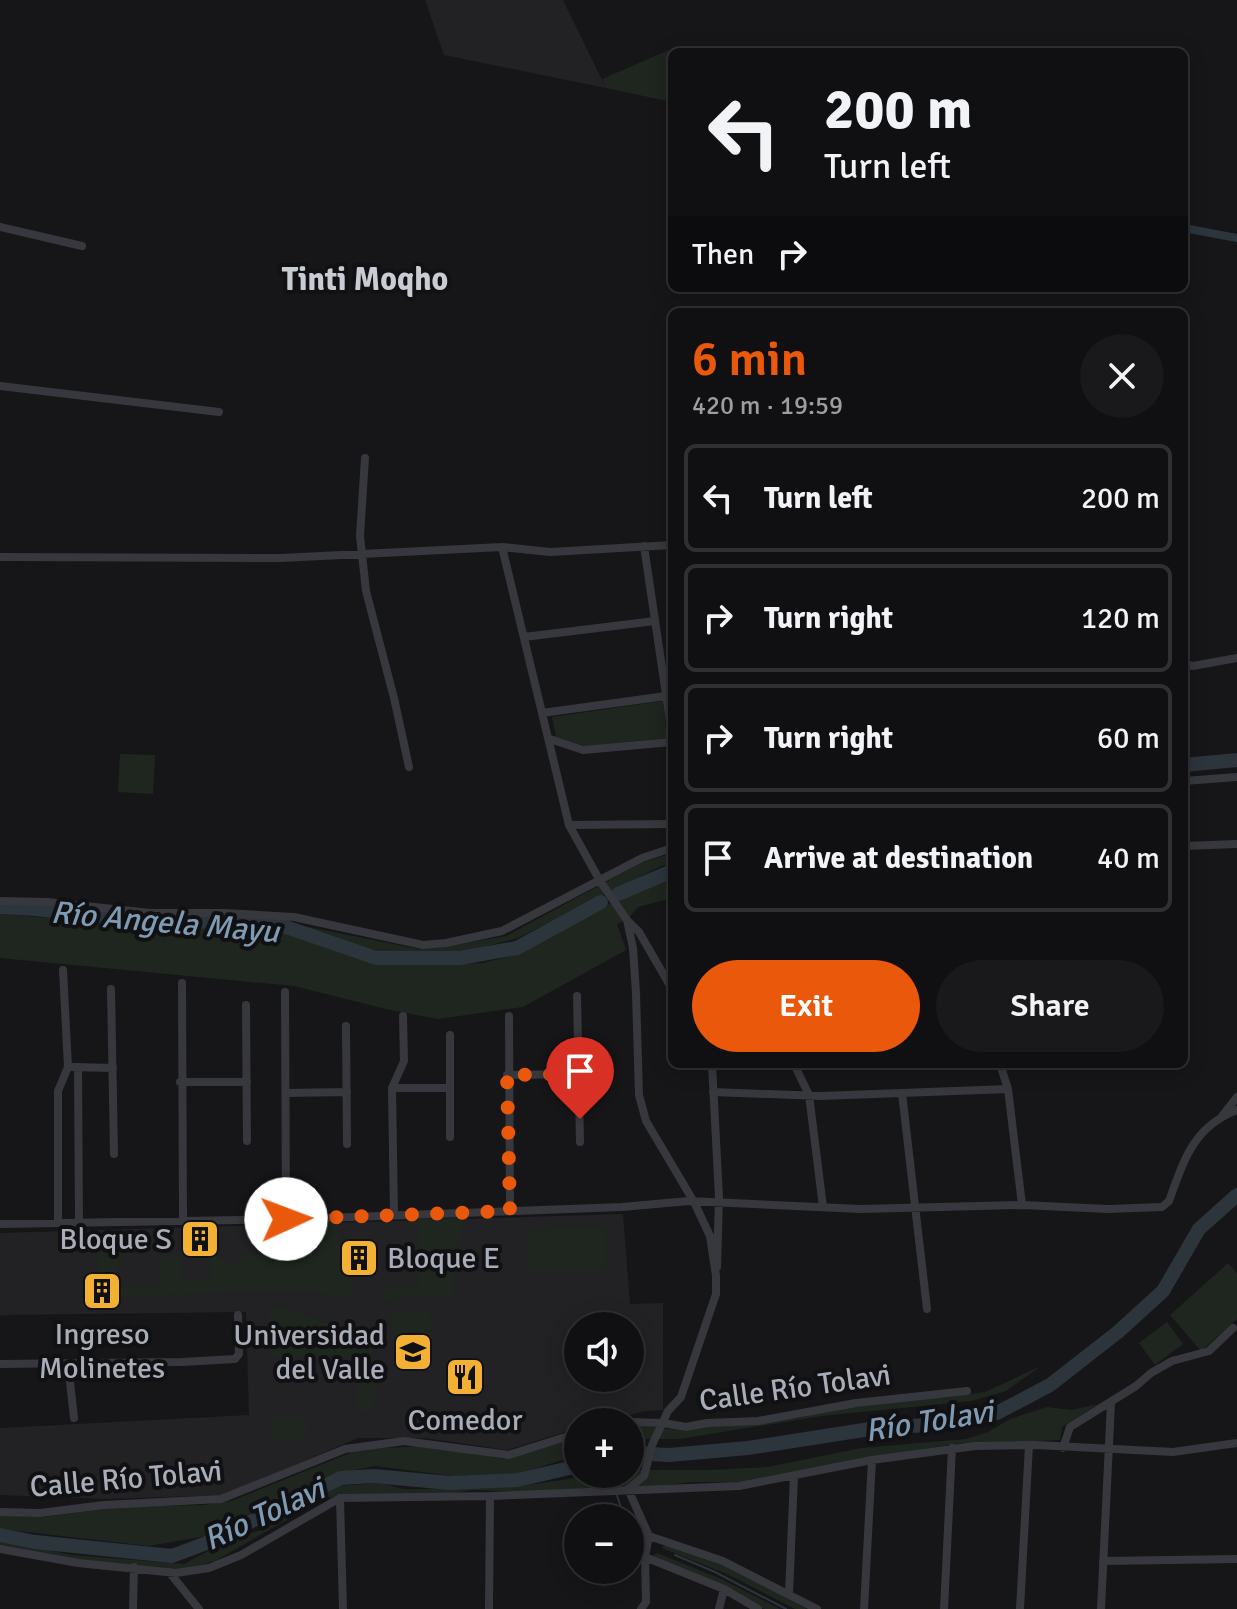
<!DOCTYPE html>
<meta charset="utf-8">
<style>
:root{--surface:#101012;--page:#19191b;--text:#f1f3f6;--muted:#9c9d9f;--line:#303032;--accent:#ea580c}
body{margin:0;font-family:Signika,sans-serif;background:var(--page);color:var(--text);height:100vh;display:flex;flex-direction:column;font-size:30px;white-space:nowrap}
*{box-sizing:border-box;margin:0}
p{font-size:26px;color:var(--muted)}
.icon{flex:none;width:44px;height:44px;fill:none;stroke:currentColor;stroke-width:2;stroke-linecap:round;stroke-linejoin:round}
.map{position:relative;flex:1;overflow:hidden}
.details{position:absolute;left:668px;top:308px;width:520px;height:760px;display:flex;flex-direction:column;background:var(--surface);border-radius:12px;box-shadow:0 4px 20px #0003,0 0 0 2px var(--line)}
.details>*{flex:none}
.guide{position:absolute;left:668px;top:48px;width:520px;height:244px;border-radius:12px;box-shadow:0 4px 20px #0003,0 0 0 2px var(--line);background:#101012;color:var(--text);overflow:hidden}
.tools{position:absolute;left:564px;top:1312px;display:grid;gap:16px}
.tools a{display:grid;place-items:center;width:80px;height:80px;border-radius:50%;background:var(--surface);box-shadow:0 4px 20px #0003,0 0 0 2px var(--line);font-size:40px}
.pin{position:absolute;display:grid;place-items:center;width:68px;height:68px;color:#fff;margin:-82px -34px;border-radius:50% 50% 50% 0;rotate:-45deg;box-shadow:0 0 8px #0007}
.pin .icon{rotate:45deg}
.me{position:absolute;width:88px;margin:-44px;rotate:88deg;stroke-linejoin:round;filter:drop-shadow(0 0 6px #0008)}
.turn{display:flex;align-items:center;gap:28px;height:168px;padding:0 24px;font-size:36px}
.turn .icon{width:104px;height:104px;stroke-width:2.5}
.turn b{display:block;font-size:56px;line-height:68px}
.then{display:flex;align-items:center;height:76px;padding:0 24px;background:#0003;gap:16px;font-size:30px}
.round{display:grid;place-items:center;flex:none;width:84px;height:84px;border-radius:42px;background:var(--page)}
.head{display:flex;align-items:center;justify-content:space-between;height:136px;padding:0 24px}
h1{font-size:48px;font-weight:600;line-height:60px;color:var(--accent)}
.action{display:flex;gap:16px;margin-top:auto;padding:16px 24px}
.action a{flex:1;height:92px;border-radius:48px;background:var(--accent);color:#fff;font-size:32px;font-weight:600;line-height:92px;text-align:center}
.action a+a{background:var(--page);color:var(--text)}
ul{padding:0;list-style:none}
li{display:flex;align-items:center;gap:24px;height:108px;margin:0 16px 12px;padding:0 8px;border:4px solid var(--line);border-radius:12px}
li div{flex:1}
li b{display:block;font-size:30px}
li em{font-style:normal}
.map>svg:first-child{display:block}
.built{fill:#222225;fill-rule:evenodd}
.green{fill:#1e261f}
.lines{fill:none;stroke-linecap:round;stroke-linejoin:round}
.stream{stroke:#2c353c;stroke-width:2}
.canal{stroke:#2c353c;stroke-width:8}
.river{stroke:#2c353c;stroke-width:14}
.minor{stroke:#37383d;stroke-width:8}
.route{stroke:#ea580c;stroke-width:14;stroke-dasharray:0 25.2}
.labels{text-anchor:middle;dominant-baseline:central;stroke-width:8;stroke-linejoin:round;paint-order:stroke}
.poi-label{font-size:30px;fill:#a8adb8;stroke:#111113;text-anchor:end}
.street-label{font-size:30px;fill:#a8adb8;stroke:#111113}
.neighbourhood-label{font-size:32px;font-weight:bold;fill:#c9ccd4;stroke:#111113}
.water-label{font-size:32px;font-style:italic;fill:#7f9bb3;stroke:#111113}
</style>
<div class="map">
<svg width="1237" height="1609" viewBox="0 0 1237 1609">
<rect width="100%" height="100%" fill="#161618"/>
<path class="built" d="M425,0h138l43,88 -162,-33z
M623,1214l7,90 33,-1v107l-17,1 -44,11h-24v6l-71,22 -82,-12h-67l-134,57 -116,4 -108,-4v-67l249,-13 -3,-103 -246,3v-82zM578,1326h52v52h-52z"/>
<path class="green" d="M669,50l3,6v46l-66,-14 -4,-9z
M663,701l4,37 -82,8 -29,-9 -4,-20z
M120,754l35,1 -2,39 -35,-2z
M672,853v11l-11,2 -143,72 -58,15h-82l-89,-30 129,26 20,-1 68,-12 135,-73z
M672,876v22l-34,9 -11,13 -10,4 9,26 -103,57 -85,12 -48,-9 -96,-24 -294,-28v-44l138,11 109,2 38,5 91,31 55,2 52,-2 36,-9 75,-43 57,-28z
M462,1218l1,23 -10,9v47l-57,1 -15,3 1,-13 37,-2 -1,-67z
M317,1222h22l1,50h13v19l-11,8 -32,-8 -204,5 -1,-11h-7l-1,-35 28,-10v22l-8,1 1,24 41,-1v-29l22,-1v23h29l1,-24c11,0 16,12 28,12v-12l78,-2z
M606,1227l1,43 -78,2 -2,-42z
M1228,1263l9,10v46l-36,32 -31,-36z
M269,1309h24l84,37 -8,15 11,13 -7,38 -15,-1v-42l-5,-10 -84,-1z
M427,1311l4,3 1,20 -4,5h-32l-4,-3 -1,-21 5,-3z
M1167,1322l16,22 -28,21 -16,-22z
M1041,1366l-35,25 -34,10 -150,15 -143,23h-49v-14h3l54,6 21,-5 37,-1 54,-7 25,-7 74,-10 52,-4 35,-5z
M1098,1404l-36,23 -2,13 -107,4 -216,38h-45l-62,7 -14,-4 -5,-11h19v-4h80l58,-3 93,-19 105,-9 22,-7 22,-13 37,-12 25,3z
M271,1418h35v20h-35z
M578,1437v18l-57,18 -68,3 -78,-10 -35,7 -71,31 -63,32 -57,10 -149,-17v-14l42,2 78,-10 84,-2 27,-4 129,-52 65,-3 79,13z
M594,1475l15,12 -83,5 -52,-2 -24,3 -109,2 -18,4 -108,62 -32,9 -104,-10 -79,-14v-6l72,15 112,9 48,-26 33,-9 49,-32 22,-11 45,-3 22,6h49l28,-4 35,2z
M666,1544l57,19 84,46h-12l-68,-35 -65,-26z
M657,1553l62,25 61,31h-16l-40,-23 -72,-30z"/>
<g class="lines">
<path class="stream" d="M607,1474l6,13
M616,1493l9,25
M630,1530l9,16
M675,1555l40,17 71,37"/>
<path class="canal" d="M1184,228l53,10"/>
<path class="river" d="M1184,765l53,-5
M618,894l54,-23
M0,907l35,2 99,11 44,3 53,-3 32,3 23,4 90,31h84l57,-10 84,-46
M630,1453l39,2 79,-7 122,-19 70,-5 57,-11 53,-28 68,-53 45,-41 36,-62 38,-34
M0,1535l35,7 137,14 32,-12 137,-66 33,-2 76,7 68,-3 60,-14"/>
<path class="minor" d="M0,227l82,19
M0,386l219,26
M365,458l-5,78 6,55 28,107 15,69
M644,546l28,189
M502,547l67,278 31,56 27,39 6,28 3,45 3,102 7,26 48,81 16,34 6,40v18l-35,103 -13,14 -16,34 -8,31 -16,13 21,47 74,25 94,48
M0,557l281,1 221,-11 48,5 122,-7
M524,637l131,-16
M1184,664l9,2 44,-8
M542,713l124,-17 6,-6
M550,739l33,11 89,-8
M1184,781l53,-4
M569,825l103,-1
M1184,846l53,-2
M0,901l48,1 102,11h74l70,4 129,28 23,-2 56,-12 140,-73 30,-10
M627,920l12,12 33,57
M182,983l1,237
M111,989l3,165
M285,992l1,227
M577,996l3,146
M246,1005l1,136
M509,1016l1,195
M346,1026l1,118
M450,1035v102
M712,1064l7,133 -2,70
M794,1064l15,31 14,112
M1000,1064l8,25 14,116
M73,1067l40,1
M78,1067l1,156
M507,1075l73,-1
M180,1082h67
M392,1088h58
M713,1092l108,4 187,-7
M286,1093l61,-1
M902,1093l25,216
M1223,1115l14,-18
M394,1215l-2,-127 12,-27 -1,-45
M58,1223v-132l10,-24 -5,-97
M0,1224l297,-5 325,-12 67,-6 172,8 161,-4 86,4 54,-2 7,-6c15,-41 24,-74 68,-91
M0,1364l182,-2 53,-3 4,-5 -1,-39
M68,1364l6,54
M630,1422l33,1 23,4 21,-4 51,-2 98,-18 111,-12
M1063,1448l7,-21 66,-41 15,-13 21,-12 37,-10 24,-23
M340,1498l3,111
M0,1512l40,1 64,-8 117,-6 124,-50 59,-8 105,14 69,-22
M0,1549l78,14 98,10 33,-5 32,-13 99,-57 150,-2 249,-10 133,-26 103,-14 61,-1 137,7 64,-9
M645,1557l79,32 34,20
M1103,1561l134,-2
M169,1572l30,37
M789,1594l5,-118
M133,1609l1,-42
M489,1609l1,-113
M641,1609l5,-7 -1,-45 4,-21
M719,1609l5,-20
M864,1609l8,-149
M944,1609l8,-161
M1020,1609l9,-164
M1101,1609l10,-206"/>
</g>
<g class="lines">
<path class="route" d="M286,1219l224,-8 -3,-136 73,-1v45"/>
</g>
<defs>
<g id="building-square" transform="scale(2)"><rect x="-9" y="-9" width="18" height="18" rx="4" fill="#f2b134" stroke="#111113"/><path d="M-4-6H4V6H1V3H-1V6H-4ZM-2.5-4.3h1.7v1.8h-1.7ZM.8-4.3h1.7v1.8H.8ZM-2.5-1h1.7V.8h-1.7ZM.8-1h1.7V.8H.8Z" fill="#111"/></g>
<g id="university-square" transform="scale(2)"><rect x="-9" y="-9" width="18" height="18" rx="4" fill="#f2b134" stroke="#111113"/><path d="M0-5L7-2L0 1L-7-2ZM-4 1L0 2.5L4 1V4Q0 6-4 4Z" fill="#111"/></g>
<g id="restaurant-square" transform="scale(2)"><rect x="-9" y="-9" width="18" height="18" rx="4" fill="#f2b134" stroke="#111113"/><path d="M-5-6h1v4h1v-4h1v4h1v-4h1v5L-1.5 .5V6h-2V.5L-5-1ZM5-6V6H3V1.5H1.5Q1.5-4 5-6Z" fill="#111"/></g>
</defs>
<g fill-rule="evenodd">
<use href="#building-square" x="200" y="1239"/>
<use href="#building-square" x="359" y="1258"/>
<use href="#building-square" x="102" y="1291"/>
<use href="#university-square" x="413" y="1352"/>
<use href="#restaurant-square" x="465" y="1377"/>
</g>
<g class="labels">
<g class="poi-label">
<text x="172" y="1239">Bloque S</text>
<text x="387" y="1258" text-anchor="start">Bloque E</text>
<text x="102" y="1334" text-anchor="middle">Ingreso<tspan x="102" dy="34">Molinetes</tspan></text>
<text x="385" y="1335">Universidad<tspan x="385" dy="34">del Valle</tspan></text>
<text x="465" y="1420" text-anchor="middle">Comedor</text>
</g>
<g class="street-label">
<text transform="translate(795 1388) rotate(-8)">Calle Río Tolavi</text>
<text transform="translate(126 1479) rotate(-5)">Calle Río Tolavi</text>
</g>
<g class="neighbourhood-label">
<text x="365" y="279">Tinti Moqho</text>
</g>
<g class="water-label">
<text transform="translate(165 922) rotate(5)">Río Angela Mayu</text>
<text transform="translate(929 1421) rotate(-9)">Río Tolavi</text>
<text transform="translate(264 1514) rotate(-25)">Río Tolavi</text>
</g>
</g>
</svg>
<div class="tools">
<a><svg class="icon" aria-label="sound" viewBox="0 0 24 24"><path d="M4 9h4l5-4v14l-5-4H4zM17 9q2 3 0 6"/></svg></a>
<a>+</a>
<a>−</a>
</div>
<div class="pin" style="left:580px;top:1119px;background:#d93025"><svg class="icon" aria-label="arrive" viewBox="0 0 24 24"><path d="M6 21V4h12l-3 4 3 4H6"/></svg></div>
<svg class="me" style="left:286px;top:1219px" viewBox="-20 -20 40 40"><circle r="19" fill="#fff"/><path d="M0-13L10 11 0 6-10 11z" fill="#ea580c"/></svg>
<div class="guide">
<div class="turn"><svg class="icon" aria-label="left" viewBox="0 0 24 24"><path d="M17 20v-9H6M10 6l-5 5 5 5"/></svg><div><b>200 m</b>Turn left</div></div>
<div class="then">Then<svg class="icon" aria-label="right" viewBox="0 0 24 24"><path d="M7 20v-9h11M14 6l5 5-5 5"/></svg></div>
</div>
<section class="details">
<div class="head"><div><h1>6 min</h1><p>420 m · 19:59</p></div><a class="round"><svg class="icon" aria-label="close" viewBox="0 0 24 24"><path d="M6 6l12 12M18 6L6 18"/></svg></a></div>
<ul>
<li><svg class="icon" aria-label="left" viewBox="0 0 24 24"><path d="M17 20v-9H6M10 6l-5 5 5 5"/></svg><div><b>Turn left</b></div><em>200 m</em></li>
<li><svg class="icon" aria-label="right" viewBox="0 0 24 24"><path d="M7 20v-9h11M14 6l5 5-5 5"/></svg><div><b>Turn right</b></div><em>120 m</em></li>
<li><svg class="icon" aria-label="right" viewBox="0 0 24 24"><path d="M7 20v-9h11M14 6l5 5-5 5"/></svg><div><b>Turn right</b></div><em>60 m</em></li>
<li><svg class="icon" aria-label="arrive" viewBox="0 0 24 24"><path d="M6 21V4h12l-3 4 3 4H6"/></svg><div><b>Arrive at destination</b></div><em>40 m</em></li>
</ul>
<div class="action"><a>Exit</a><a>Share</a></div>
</section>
</div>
